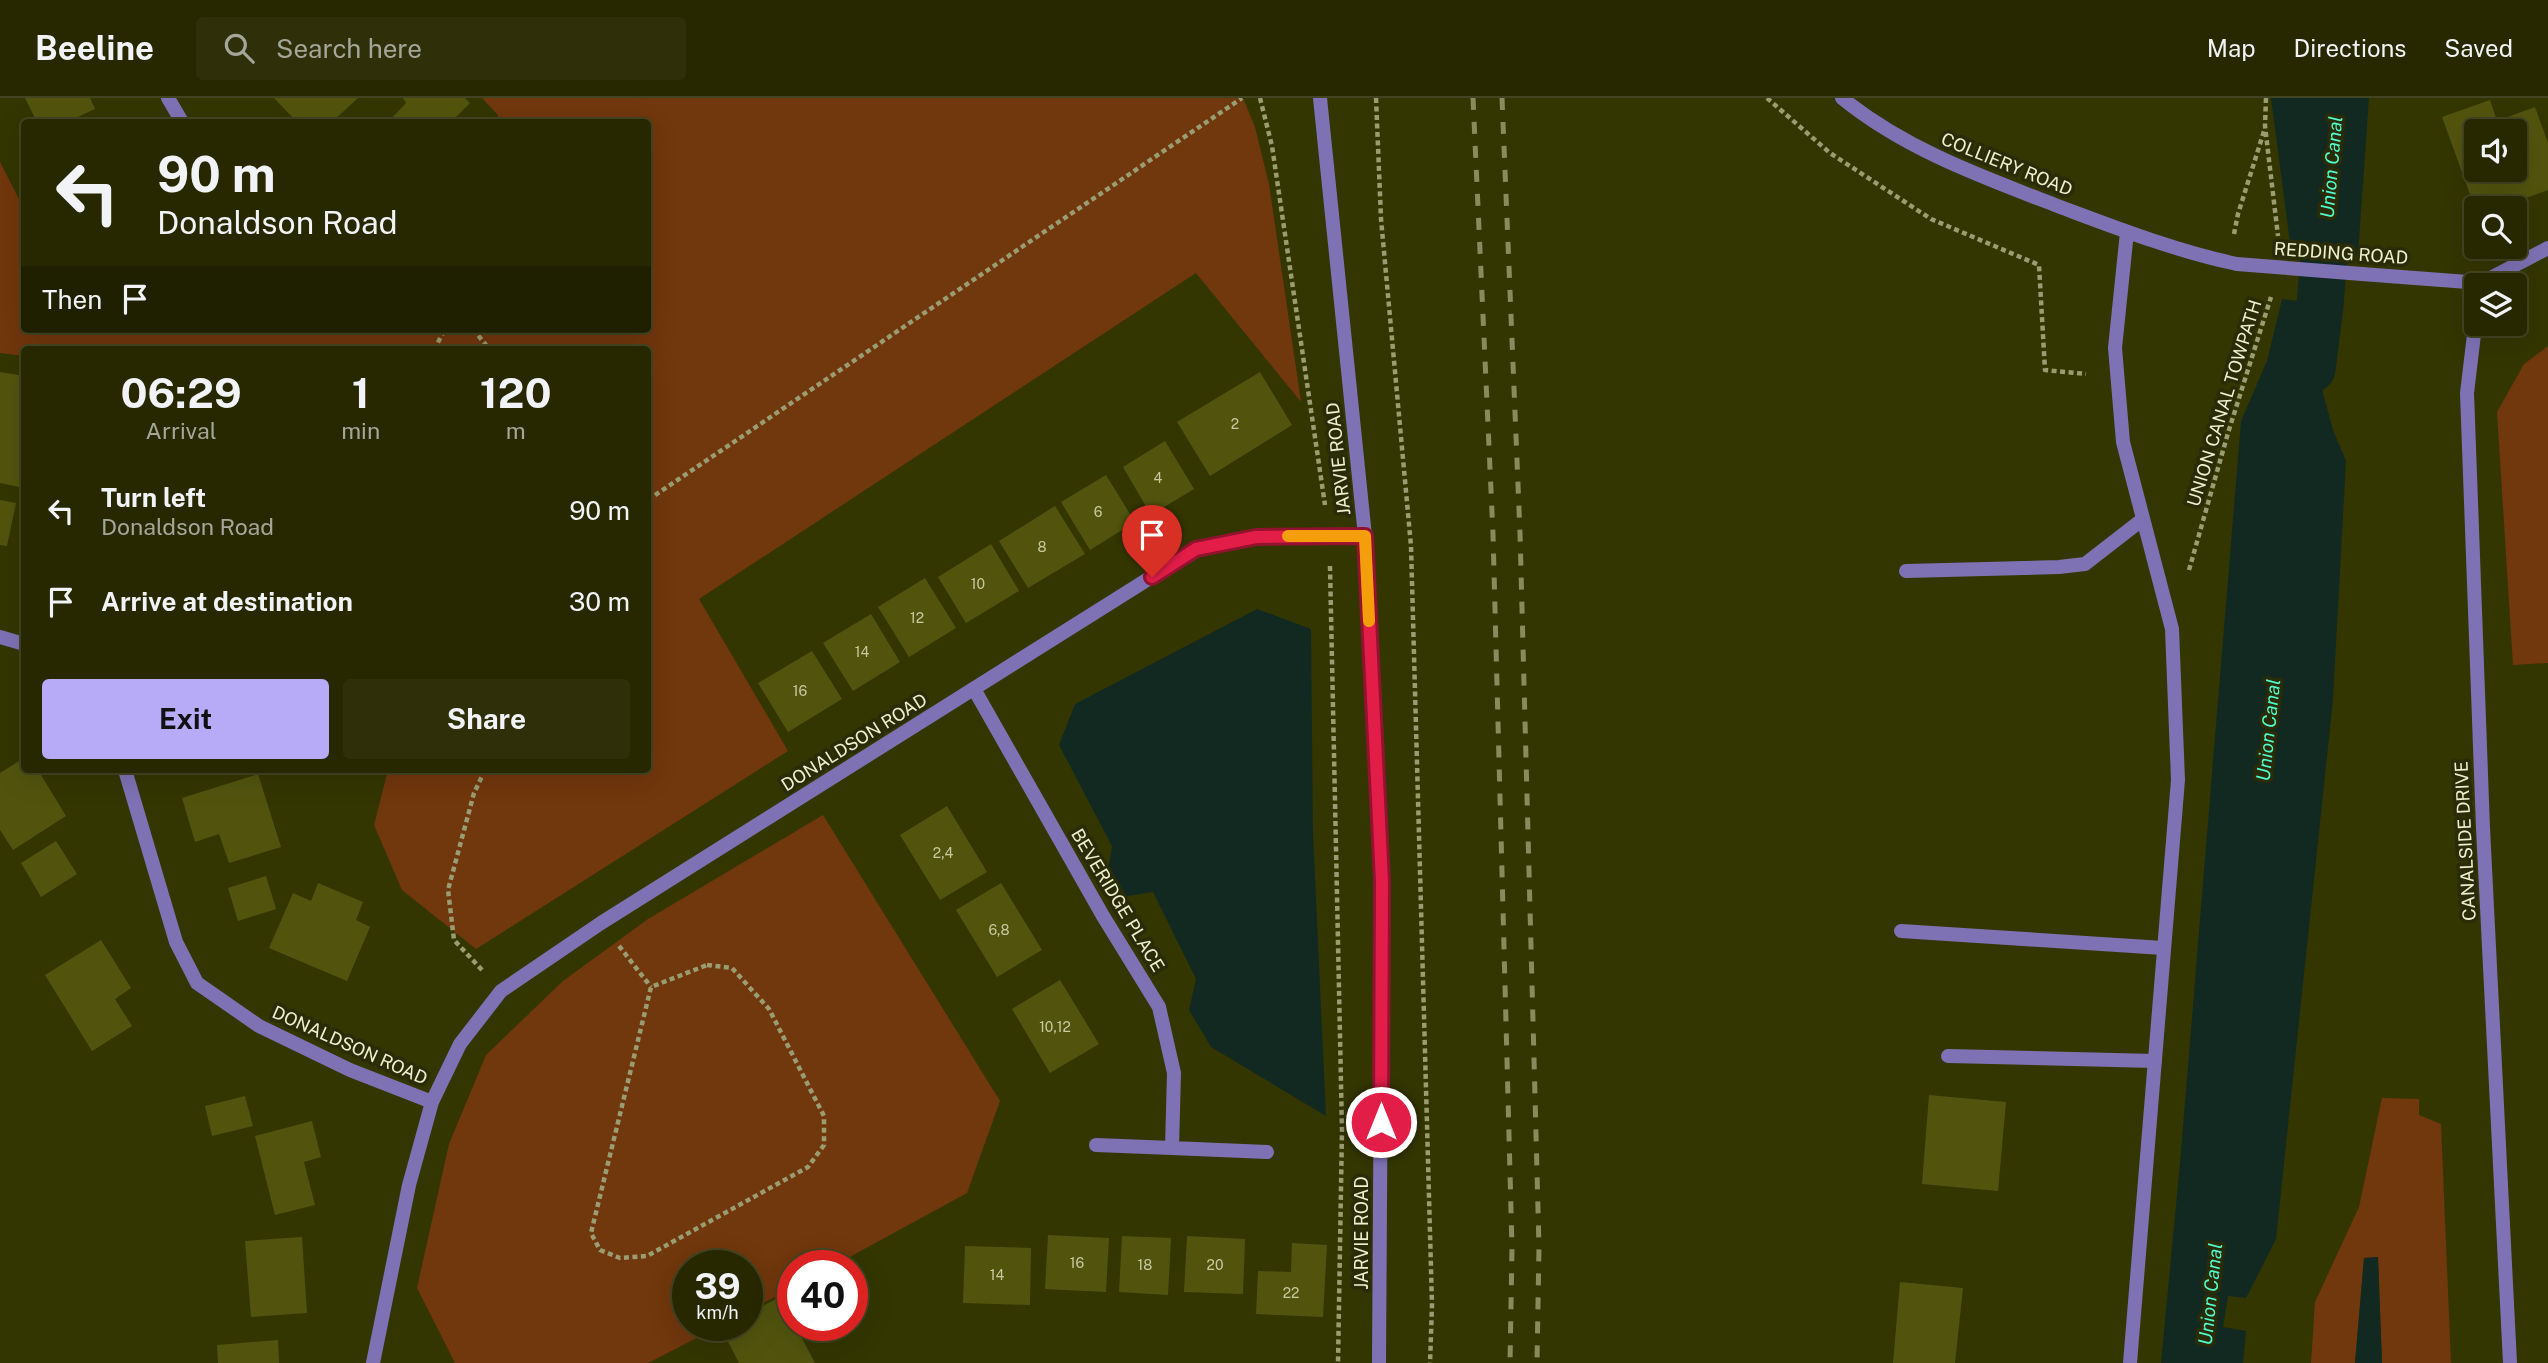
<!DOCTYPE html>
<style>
:root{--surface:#272800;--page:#2f300a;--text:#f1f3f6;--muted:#a4a699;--line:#434422;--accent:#b7abf7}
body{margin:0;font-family:"Public Sans",sans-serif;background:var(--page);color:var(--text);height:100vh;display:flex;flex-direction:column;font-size:26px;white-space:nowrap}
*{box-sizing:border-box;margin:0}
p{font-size:23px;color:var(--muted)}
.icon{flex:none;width:38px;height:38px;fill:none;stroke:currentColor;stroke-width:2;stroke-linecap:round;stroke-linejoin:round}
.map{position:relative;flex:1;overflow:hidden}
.drawer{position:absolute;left:21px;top:248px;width:630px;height:427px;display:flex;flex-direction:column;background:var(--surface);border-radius:7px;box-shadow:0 7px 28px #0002,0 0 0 2px var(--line)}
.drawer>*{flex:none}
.hud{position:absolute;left:21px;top:21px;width:630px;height:214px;border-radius:7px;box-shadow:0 7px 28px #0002,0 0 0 2px var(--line);background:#272800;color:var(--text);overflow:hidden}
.buttons{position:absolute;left:2464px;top:21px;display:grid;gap:14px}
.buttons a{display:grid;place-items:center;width:63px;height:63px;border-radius:7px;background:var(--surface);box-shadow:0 7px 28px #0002,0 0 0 2px var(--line);font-size:35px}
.speed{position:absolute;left:672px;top:1152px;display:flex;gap:14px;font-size:35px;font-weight:700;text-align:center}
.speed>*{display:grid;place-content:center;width:91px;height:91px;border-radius:50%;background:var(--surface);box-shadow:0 7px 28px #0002,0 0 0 2px var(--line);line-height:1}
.speed small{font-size:18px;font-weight:400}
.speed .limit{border:10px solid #d22;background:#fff;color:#111}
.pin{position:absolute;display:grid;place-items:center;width:60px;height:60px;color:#fff;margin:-72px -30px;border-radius:50% 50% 50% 0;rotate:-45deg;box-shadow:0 0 7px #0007}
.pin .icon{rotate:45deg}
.me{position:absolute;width:77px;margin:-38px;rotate:0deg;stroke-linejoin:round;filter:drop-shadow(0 0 5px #0008)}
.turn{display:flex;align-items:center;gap:24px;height:147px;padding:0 21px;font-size:32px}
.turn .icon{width:91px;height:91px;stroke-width:2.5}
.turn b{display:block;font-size:49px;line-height:60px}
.then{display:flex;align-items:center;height:66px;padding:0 21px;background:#0003;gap:14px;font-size:26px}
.eta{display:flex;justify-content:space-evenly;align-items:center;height:119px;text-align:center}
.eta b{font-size:42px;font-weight:700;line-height:49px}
.button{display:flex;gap:14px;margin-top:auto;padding:14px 21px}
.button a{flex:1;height:80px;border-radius:7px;background:var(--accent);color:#111;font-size:28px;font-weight:700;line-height:80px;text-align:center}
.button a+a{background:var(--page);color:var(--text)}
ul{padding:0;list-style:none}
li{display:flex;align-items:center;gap:21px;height:91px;padding:0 21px}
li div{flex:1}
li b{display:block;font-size:26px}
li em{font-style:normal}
header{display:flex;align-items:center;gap:42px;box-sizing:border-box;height:98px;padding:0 35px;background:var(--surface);border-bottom:2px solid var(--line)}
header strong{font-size:33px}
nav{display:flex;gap:38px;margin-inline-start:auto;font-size:24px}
.search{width:490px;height:63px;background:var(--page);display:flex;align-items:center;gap:18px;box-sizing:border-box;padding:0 24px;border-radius:7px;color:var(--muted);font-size:26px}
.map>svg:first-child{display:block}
.green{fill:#71370d}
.water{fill:#122922}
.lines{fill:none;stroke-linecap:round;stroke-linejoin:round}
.canal{stroke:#122922;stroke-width:47}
.building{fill:#52540e;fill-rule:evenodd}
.path{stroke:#9a9c71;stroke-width:4.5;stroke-dasharray:5 3.5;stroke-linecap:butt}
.service{stroke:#7e72b5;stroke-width:14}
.minor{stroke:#7e72b5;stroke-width:14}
.tertiary{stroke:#7e72b5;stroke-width:14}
.rail{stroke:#888b5e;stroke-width:5;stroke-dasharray:12 12;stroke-linecap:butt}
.minor-bridge{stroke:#7e72b5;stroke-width:14}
.route-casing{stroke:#92132f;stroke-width:18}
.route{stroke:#e11d48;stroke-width:12}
.slow{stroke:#f59e0b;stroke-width:12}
.labels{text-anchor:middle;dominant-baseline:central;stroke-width:7;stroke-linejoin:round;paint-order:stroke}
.number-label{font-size:14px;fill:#c7ca9f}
.street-label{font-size:18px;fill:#eef1cf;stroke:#2a2b08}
.water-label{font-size:19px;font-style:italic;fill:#51fdcf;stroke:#2a2b08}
</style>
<header>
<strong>Beeline</strong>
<div class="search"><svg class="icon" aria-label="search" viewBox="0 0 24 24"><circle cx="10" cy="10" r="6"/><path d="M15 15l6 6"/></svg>Search here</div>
<nav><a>Map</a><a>Directions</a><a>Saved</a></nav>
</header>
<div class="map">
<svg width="2548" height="1265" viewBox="0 0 2548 1265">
<rect width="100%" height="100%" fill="#343600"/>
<path class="green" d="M482,0h761l12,29 14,57 32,218 -105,-129 -497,326 89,152 -312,198 -74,-59 -28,-65 14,-55h260v-420h-624v6l-24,-3v-191l24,47v120h624v-207h-150v-7z
M2548,248v317l-35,2 -16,-253 27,-48z
M823,717l177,286 -33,92 -132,72h-42v23l-46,23v-46h-59v60h34l-74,38h-193l-38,-75 32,-144 37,-89 77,-74 85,-62z
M2382,1000l37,1v16l22,9 10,239h-69l-4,-106 -14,1 -9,105h-44l4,-61 44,-95z"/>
<path class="water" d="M2271,0h98l-11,156 -34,-3 -34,-8z
M2282,201l48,6 -10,77 13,48 13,31 -13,239 -57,539 -30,59 -18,-2 -5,31 23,4 -3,32h-82l19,-200 61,-742 26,-60z
M1257,511l54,20 2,205 13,282 -115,-69 -22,-37 7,-31 -43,-87 -26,4 -19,-26 4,-24 -53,-101 16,-41z
M2378,1159l4,106h-27l9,-105z"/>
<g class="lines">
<path class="canal" d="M2312,271l8,-64 17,-207"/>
</g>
<path class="building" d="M25,0h65l5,11 -28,13h-30z
M274,0h84l-26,24h-35z
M403,0h62l5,5 -19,19h-63l18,-19z
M2490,2l7,21 38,-14 13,36v47l-50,18h-23l-33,-91zM2476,33h39v39h-39z
M0,274l24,4v112l-24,-5z
M1260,274l32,53 -82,51 -33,-54z
M1165,343l29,48 -43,26 -28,-48z
M1106,377l29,47 -45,28 -29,-48z
M0,402l16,3 -9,43 -7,-1z
M1055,408l30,48 -57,34 -29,-47z
M991,446l28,47 -53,32 -28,-46z
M925,480l31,50 -47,29 -31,-50z
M871,516l29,48 -47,29 -30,-48z
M812,553l30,48 -54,33 -30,-49z
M24,660v12h14l28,46 -53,34 -13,-20v-57z
M258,676l23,73 -52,16 -10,-29 -24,8 -13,-44z
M947,708l40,66 -47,28 -40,-65z
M56,743l21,33 -36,23 -20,-34z
M266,778l10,33 -38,12 -10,-33z
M318,785l45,19 -7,18 14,7 -23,54 -78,-33 24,-55 18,8z
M1001,785l41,67 -45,27 -41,-67z
M101,842l30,48 -16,11 17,27 -40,25 -47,-76z
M1060,882l39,64 -49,29 -38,-64z
M1929,997l77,7 -8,89 -76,-7z
M245,998l8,30 -41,10 -7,-30z
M312,1023l9,36 -17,5 11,43 -40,10 -20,-79z
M1048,1137l61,3 -3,54 -61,-3z
M1122,1138l49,2 -3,57 -49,-3z
M1187,1138l58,3 -2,55 -59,-2z
M302,1139l5,76 -56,4 -6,-76z
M1292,1145l35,2 -4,72 -67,-3 2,-43 33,1z
M965,1148l66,2 -1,57 -67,-2z
M1900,1184l63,6 -8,75h-62z
M780,1199l35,66h-76l-18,-35 7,-3h19v-11z
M278,1242l1,23h-61l-1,-18z"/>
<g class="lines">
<path class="path" d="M1260,0l12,48 53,359
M1376,0l5,121 30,327 21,759 -2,58
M1767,0l63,55 101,66 108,46 6,105 41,4
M2266,0l-1,28 13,110
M2234,136l4,-20 27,-86
M473,231l17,21
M434,252l11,-21
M648,402l594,-402
M1330,468l12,564 -4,233
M2189,472l39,-137 43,-136
M619,848l32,41
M707,867l25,3 37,41 55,107v29l-16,22 -161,89 -27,2 -20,-8 -9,-17 60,-246z
M482,872l-28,-30 -6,-50 26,-97 11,-23"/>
<path class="service" d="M1906,473l153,-4 26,-3 58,-45
M1901,833l262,17
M1948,958l207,5"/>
<path class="minor" d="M168,0l14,24
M1842,0c63,51 138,78 213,107 59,22 120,46 182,59
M2127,134l-12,116 8,94 49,187 6,151 -48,583
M2362,176l119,9 67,-35
M2476,220l-9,75 16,435 27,535
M0,539l24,7
M974,591l129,227 56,91 15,66 -2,75 -76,-3
M125,672l51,172 21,41 62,43 91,44 82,32
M1172,1050l95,4
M373,1265l36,-178 23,-83 28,-58 41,-53 100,-68 595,-374 60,-12 109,-1"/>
<path class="tertiary" d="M1320,0l45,438 17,345 -3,482"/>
<path class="rail" d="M1473,0l20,436 19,714 -2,115
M1502,0l18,435 19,714 -2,116"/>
<path class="minor-bridge" d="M2237,166l125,10"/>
</g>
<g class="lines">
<g class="route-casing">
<path id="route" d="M1152,479l44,-28 60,-12 109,-1 17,345 -1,241"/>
</g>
<use href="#route" class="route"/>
<path class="slow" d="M1288,438h77l4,85"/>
</g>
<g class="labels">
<g class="number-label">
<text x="1235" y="326">2</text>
<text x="1158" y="380">4</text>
<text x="1098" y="414">6</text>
<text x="1042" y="449">8</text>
<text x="978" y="486">10</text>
<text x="917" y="520">12</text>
<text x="862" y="554">14</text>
<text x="800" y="593">16</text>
<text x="943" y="755">2,4</text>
<text x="999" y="832">6,8</text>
<text x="1055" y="929">10,12</text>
<text x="1077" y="1165">16</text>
<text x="1145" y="1167">18</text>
<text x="1215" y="1167">20</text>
<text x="997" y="1177">14</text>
<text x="1291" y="1195">22</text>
</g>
<g class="street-label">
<text transform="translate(2007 66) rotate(22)">COLLIERY ROAD</text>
<text transform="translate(2341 155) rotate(4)">REDDING ROAD</text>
<text transform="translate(2224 305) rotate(-73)">UNION CANAL TOWPATH</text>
<text transform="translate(1338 361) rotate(-96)">JARVIE ROAD</text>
<text transform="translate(854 644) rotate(-32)">DONALDSON ROAD</text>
<text transform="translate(2465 743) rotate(-93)">CANALSIDE DRIVE</text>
<text transform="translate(1118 802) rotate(59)">BEVERIDGE PLACE</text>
<text transform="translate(350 947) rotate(24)">DONALDSON ROAD</text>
<text transform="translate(1361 1135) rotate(-90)">JARVIE ROAD</text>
</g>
<g class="water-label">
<text transform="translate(2331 69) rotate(-85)">Union Canal</text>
<text transform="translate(2268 632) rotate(-84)">Union Canal</text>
<text transform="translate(2210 1196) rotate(-84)">Union Canal</text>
</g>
</g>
</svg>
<div class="buttons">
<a><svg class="icon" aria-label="sound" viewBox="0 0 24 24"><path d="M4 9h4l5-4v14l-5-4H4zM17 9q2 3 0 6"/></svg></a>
<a><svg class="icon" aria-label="search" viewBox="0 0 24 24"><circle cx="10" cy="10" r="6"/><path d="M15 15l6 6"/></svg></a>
<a><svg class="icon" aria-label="layers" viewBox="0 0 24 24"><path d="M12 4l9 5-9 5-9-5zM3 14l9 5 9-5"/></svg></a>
</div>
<div class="speed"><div>39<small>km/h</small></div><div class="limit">40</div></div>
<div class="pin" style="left:1152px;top:479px;background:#d93025"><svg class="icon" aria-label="arrive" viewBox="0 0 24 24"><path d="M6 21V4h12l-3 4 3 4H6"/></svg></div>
<svg class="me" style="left:1381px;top:1024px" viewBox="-20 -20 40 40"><circle r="17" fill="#e11d48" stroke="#fff" stroke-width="3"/><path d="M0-11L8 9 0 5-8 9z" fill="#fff"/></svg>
<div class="hud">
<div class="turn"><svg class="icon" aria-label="left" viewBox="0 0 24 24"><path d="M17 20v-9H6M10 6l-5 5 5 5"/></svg><div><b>90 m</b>Donaldson Road</div></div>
<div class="then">Then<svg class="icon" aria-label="arrive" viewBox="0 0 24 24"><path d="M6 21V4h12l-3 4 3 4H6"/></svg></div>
</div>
<section class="drawer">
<div class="eta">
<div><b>06:29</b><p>Arrival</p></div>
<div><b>1</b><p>min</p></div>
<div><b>120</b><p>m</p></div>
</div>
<ul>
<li><svg class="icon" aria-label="left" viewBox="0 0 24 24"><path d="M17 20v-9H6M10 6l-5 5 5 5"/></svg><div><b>Turn left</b><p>Donaldson Road</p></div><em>90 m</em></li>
<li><svg class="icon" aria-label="arrive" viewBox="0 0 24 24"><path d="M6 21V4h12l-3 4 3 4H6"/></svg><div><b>Arrive at destination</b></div><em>30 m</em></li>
</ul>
<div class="button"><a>Exit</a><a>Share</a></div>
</section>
</div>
